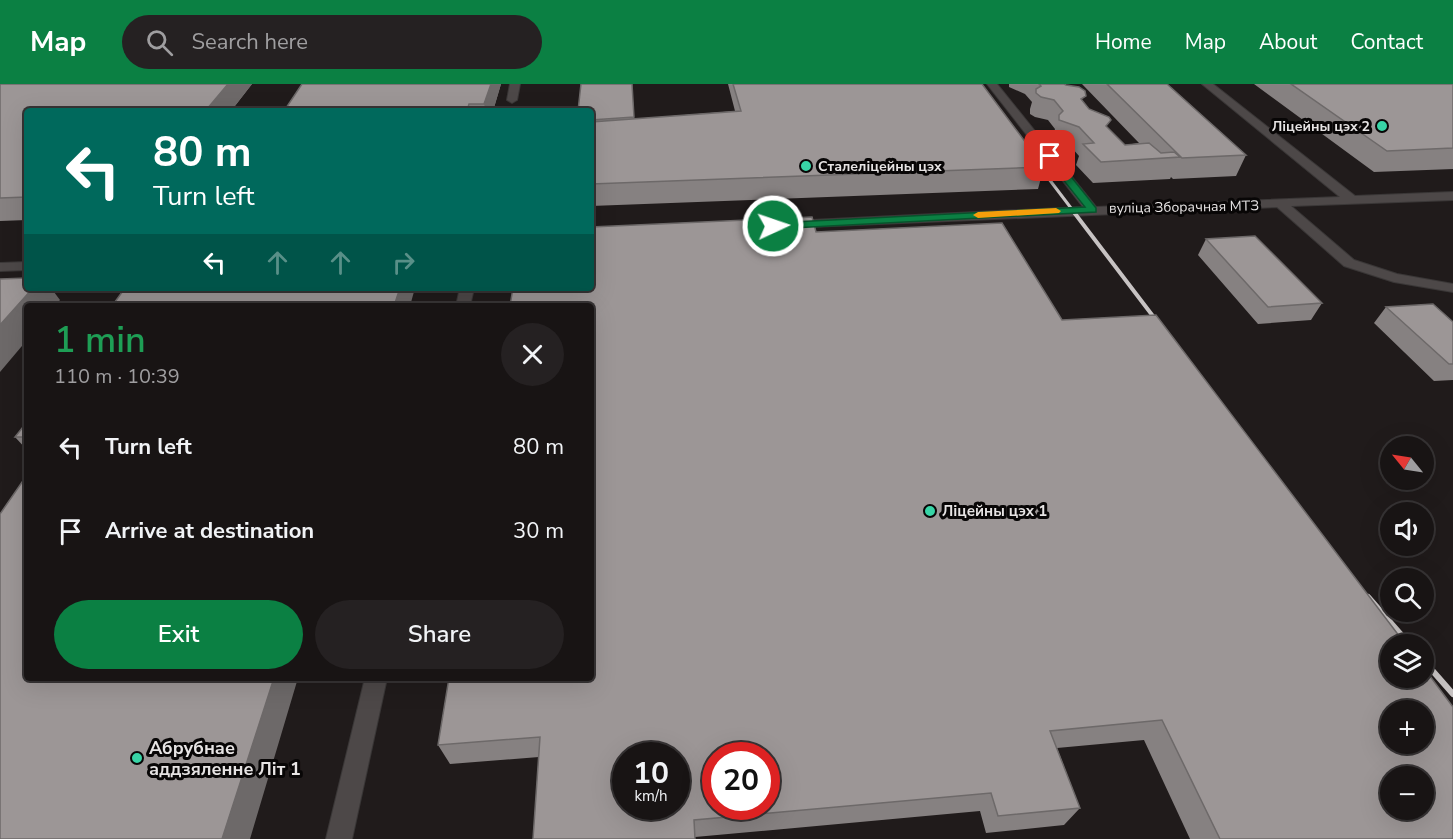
<!DOCTYPE html>
<meta charset="utf-8">
<style>
:root{--surface:#181414;--page:#252122;--text:#f1f3f6;--muted:#9f9ea0;--line:#363334;--accent:#0b8043}
body{margin:0;font-family:"Nunito Sans",sans-serif;background:var(--page);color:var(--text);height:100vh;display:flex;flex-direction:column;font-size:22px;white-space:nowrap}
*{box-sizing:border-box;margin:0}
p{font-size:20px;color:var(--muted)}
.icon{flex:none;width:33px;height:33px;fill:none;stroke:currentColor;stroke-width:2;stroke-linecap:round;stroke-linejoin:round}
.map{position:relative;flex:1;overflow:hidden}
.sheet{position:absolute;left:24px;top:219px;width:570px;height:378px;display:flex;flex-direction:column;background:var(--surface);border-radius:6px;box-shadow:0 6px 24px #0002,0 0 0 2px var(--line)}
.sheet>*{flex:none}
.hud{position:absolute;left:24px;top:24px;width:570px;height:183px;border-radius:6px;box-shadow:0 6px 24px #0002,0 0 0 2px var(--line);background:#00695c;color:#fff;overflow:hidden}
.needle{width:39px;rotate:300deg}
.fabs{position:absolute;left:1380px;top:352px;display:grid;gap:12px}
.fabs a{display:grid;place-items:center;width:54px;height:54px;border-radius:50%;background:var(--surface);box-shadow:0 6px 24px #0002,0 0 0 2px var(--line);font-size:30px}
.speed{position:absolute;left:612px;top:658px;display:flex;gap:12px;font-size:30px;font-weight:700;text-align:center}
.speed>*{display:grid;place-content:center;width:78px;height:78px;border-radius:50%;background:var(--surface);box-shadow:0 6px 24px #0002,0 0 0 2px var(--line);line-height:1}
.speed small{font-size:15px;font-weight:400}
.speed .limit{border:9px solid #d22;background:#fff;color:#111}
.pin{position:absolute;display:grid;place-items:center;width:51px;height:51px;color:#fff;margin:-26px;border-radius:12px;box-shadow:0 3px 9px #0006}
.me{position:absolute;width:66px;margin:-33px;rotate:87deg;stroke-linejoin:round;filter:drop-shadow(0 0 4px #0008)}
.turn{display:flex;align-items:center;gap:21px;height:126px;padding:0 30px;font-size:27px}
.turn .icon{width:78px;height:78px;stroke-width:2.5}
.turn b{display:block;font-size:42px;line-height:51px}
.lanes{display:flex;align-items:center;height:57px;padding:0 30px;background:#0003;justify-content:center;gap:30px;direction:ltr}
.lanes .off{opacity:.35}
.round{display:grid;place-items:center;flex:none;width:63px;height:63px;border-radius:32px;background:var(--page)}
.overview{display:flex;align-items:center;justify-content:space-between;height:102px;padding:0 30px}
h1{font-size:36px;font-weight:600;line-height:45px;color:#1e9e55}
.cta{display:flex;gap:12px;margin-top:auto;padding:12px 30px}
.cta a{flex:1;height:69px;border-radius:36px;background:var(--accent);color:#fff;font-size:24px;font-weight:600;line-height:69px;text-align:center}
.cta a+a{background:var(--page);color:var(--text)}
ul{padding:0;list-style:none}
li{display:flex;align-items:center;gap:18px;height:84px;padding:0 30px}
li div{flex:1}
li b{display:block;font-size:22px}
li em{font-style:normal}
header{display:flex;align-items:center;gap:36px;box-sizing:border-box;height:84px;padding:0 30px;background:var(--accent);color:#fff}
header strong{font-size:28px}
nav{display:flex;gap:33px;margin-inline-start:auto;font-size:21px}
.search{width:420px;height:54px;background:var(--page);display:flex;align-items:center;gap:15px;box-sizing:border-box;padding:0 21px;border-radius:33px;color:var(--muted);font-size:22px}
.map>svg:first-child{display:block}
.lines{fill:none;stroke-linecap:round;stroke-linejoin:round}
.minor-casing{stroke:#3a3737;stroke-width:2}
.minor{fill:#4d4848;fill-rule:evenodd}
.rail-far2{stroke:#c7c3c3;stroke-width:3}
.rail-far1{stroke:#c7c3c3;stroke-width:4}
.rail{stroke:#c7c3c3;stroke-width:6}
.wall{fill:#868181}
.shaded-wall{fill:#6d6969}
.building{fill:#9c9696;stroke:#6d6969;stroke-width:1.5;fill-rule:evenodd}
.route{fill:#0b8043;stroke:#07532c;stroke-width:1.5}
.slow{fill:#f59e0b}
.poi-dot{fill:#38d4a6;stroke:#080606;stroke-width:2}
.labels{text-anchor:middle;dominant-baseline:central;stroke-width:6;stroke-linejoin:round;paint-order:stroke}
.far-poi-label{font-size:14px;font-weight:bold;fill:#e7e4e4;stroke:#080606;text-anchor:end}
.far-street-label{font-size:14px;fill:#e7e4e4;stroke:#080606}
.poi-label{font-size:15px;font-weight:bold;fill:#e7e4e4;stroke:#080606;text-anchor:start}
.near-poi-label{font-size:18px;font-weight:bold;fill:#e7e4e4;stroke:#080606;text-anchor:start}
</style>
<header>
<strong>Map</strong>
<div class="search"><svg class="icon" aria-label="search" viewBox="0 0 24 24"><circle cx="10" cy="10" r="6"/><path d="M15 15l6 6"/></svg>Search here</div>
<nav><a>Home</a><a>Map</a><a>About</a><a>Contact</a></nav>
</header>
<div class="map">
<svg width="1453" height="755" viewBox="0 0 1453 755">
<rect width="100%" height="100%" fill="#201b1b"/>
<g class="lines">
<g class="minor-casing">
<path id="minor" d="M510,0h10l-3,16 -5,3 -5,-3z
M987,0h10l99,123 244,-10 -138,-113h11l142,112 98,-4v8l-162,6 63,54 43,14 56,10v8l-59,-10 -50,-16 -67,-59 -491,21 -1,-3 1,-3 5,-1 292,-14z
M27,178v8l-27,1v-8z
M460,204h14l-4,18h-14z
M365,594h22l-35,161h-26z"/>
</g>
<use href="#minor" class="minor"/>
<path class="rail-far2" d="M1033,74l41,54"/>
<path class="rail-far1" d="M1073,127l89,117"/>
<path class="rail" d="M1368,513l42,48
M1424,577l29,33"/>
</g>
<path class="wall" d="M0,0h252l-21,27h-204v109l-27,1z
M302,0h199l-8,27h-209z
M581,0h51l2,35 101,-8 -7,-27h254l62,83 -6,22 -447,17v-95z
M1009,0h55l61,61 14,-2 -57,-59h85l79,71 -10,21 -63,3 -2,-2 -1,2 -77,4 -17,-18 3,-9 -7,-8 -19,-8v-4l2,-7 -7,-9 -13,-3 -5,-3v-5l2,-7 -7,-8 -16,-7z
M1254,0h199v85l-79,3z
M816,148l246,88 391,519h-263l-46,-99 -87,8 23,60 -16,17 -78,8 -6,-22 -285,26v2h-162l6,-82 -89,7 -12,-19z
M1206,155l116,64 -11,17 -53,4 -60,-69z
M1386,223l67,15v58l-19,1 -60,-58z
M27,338v28l-12,-13z"/>
<path class="shaded-wall" d="M228,0h24l-21,27h-23l-1,-2z
M491,0h10l-8,27h-7l-2,-7z
M33,204h18l9,12 -5,6h-28v34l-27,32v-47z
M400,204h15l-5,18h-16z
M274,594h24l-48,161h-28z"/>
<path class="building" d="M0,0h228l-21,25 -26,2h-154v86l-27,1z
M302,0h189l-7,20h-15l-2,7h-183z
M581,0h51l2,33 -43,3v-9h-13z
M733,0h249l62,83 -453,17v-62l150,-11z
M1039,0h25l2,1 13,2 6,4 1,5 -5,3 8,10 20,8 2,3 -5,6 19,19 24,-2 12,10 13,-1 6,5 -79,5 -18,-18 11,-1 -15,-16 -20,-7v-5l4,-4 -9,-11 -13,-3 -5,-4v-4l5,-3z
M1107,0h60l79,71 -64,3z
M1291,0h162v64l-66,3z
M812,133l4,15 186,-9 60,97 94,-5 250,330h-16v33h34v-10l29,39v132h-233l-58,-119 -112,11 30,77 -82,8 -7,-23 -297,27 1,19h-162l7,-102 -102,8 11,-67h142v-372h-81l3,-18h78v-61zM1390,627h34v33h-34zM626,672h50v51h-50zM716,672h50v51h-50zM1390,693h34v33h-34z
M1255,152l67,67 -54,4 -62,-68z
M27,194v10h6l-33,37v-46z
M125,204h275l-6,18h-282z
M1433,220l20,18v42h-4l-63,-57z
M27,338v15h-12z
M27,391v203h247l-52,161h-222v-325z"/>
<path class="route" d="M1046,70h7l43,54v4l-323,17 -5,-3 5,-3 312,-16 -39,-49z"/>
<path class="slow" d="M1056,124l5,3 -2,2 -81,5 -5,-3 5,-3z"/>
<g class="poi-dot">
<circle cx="1382" cy="42" r="6"/>
<circle cx="806" cy="82" r="6"/>
<circle cx="930" cy="427" r="6"/>
<circle cx="137" cy="674" r="6"/>
</g>
<g class="labels">
<g class="far-poi-label">
<text x="1370" y="42">Ліцейны цэх 2</text>
<text x="818" y="82" text-anchor="start">Сталеліцейны цэх</text>
</g>
<g class="far-street-label">
<text transform="translate(1184 123) rotate(-1)">вуліца Зборачная МТЗ</text>
</g>
<g class="poi-label">
<text x="942" y="427">Ліцейны цэх 1</text>
</g>
<g class="near-poi-label">
<text x="149" y="664">Абрубнае<tspan x="149" dy="21">аддзяленне Літ 1</tspan></text>
</g>
</g>
</svg>
<div class="fabs">
<a><svg class="needle" viewBox="-14 -14 28 28"><path d="M0-13l5 13h-10z" fill="#e53935"/><path d="M0 13l5-13h-10z" fill="#9f9ea0"/></svg></a>
<a><svg class="icon" aria-label="sound" viewBox="0 0 24 24"><path d="M4 9h4l5-4v14l-5-4H4zM17 9q2 3 0 6"/></svg></a>
<a><svg class="icon" aria-label="search" viewBox="0 0 24 24"><circle cx="10" cy="10" r="6"/><path d="M15 15l6 6"/></svg></a>
<a><svg class="icon" aria-label="layers" viewBox="0 0 24 24"><path d="M12 4l9 5-9 5-9-5zM3 14l9 5 9-5"/></svg></a>
<a>+</a>
<a>−</a>
</div>
<div class="speed"><div>10<small>km/h</small></div><div class="limit">20</div></div>
<div class="pin" style="left:1050px;top:72px;background:#d93025"><svg class="icon" aria-label="arrive" viewBox="0 0 24 24"><path d="M6 21V4h12l-3 4 3 4H6"/></svg></div>
<svg class="me" style="left:773px;top:142px" viewBox="-20 -20 40 40"><circle r="17" fill="#0b8043" stroke="#fff" stroke-width="3"/><path d="M0-11L8 9 0 5-8 9z" fill="#fff"/></svg>
<div class="hud">
<div class="turn"><svg class="icon" aria-label="left" viewBox="0 0 24 24"><path d="M17 20v-9H6M10 6l-5 5 5 5"/></svg><div><b>80 m</b>Turn left</div></div>
<div class="lanes"><svg class="icon" aria-label="left" viewBox="0 0 24 24"><path d="M17 20v-9H6M10 6l-5 5 5 5"/></svg><svg class="icon off" aria-label="ahead" viewBox="0 0 24 24"><path d="M12 20V5M6 11l6-6 6 6"/></svg><svg class="icon off" aria-label="ahead" viewBox="0 0 24 24"><path d="M12 20V5M6 11l6-6 6 6"/></svg><svg class="icon off" aria-label="right" viewBox="0 0 24 24"><path d="M7 20v-9h11M14 6l5 5-5 5"/></svg></div>
</div>
<section class="sheet">
<div class="overview"><div><h1>1 min</h1><p>110 m · 10:39</p></div><a class="round"><svg class="icon" aria-label="close" viewBox="0 0 24 24"><path d="M6 6l12 12M18 6L6 18"/></svg></a></div>
<ul>
<li><svg class="icon" aria-label="left" viewBox="0 0 24 24"><path d="M17 20v-9H6M10 6l-5 5 5 5"/></svg><div><b>Turn left</b></div><em>80 m</em></li>
<li><svg class="icon" aria-label="arrive" viewBox="0 0 24 24"><path d="M6 21V4h12l-3 4 3 4H6"/></svg><div><b>Arrive at destination</b></div><em>30 m</em></li>
</ul>
<div class="cta"><a>Exit</a><a>Share</a></div>
</section>
</div>
